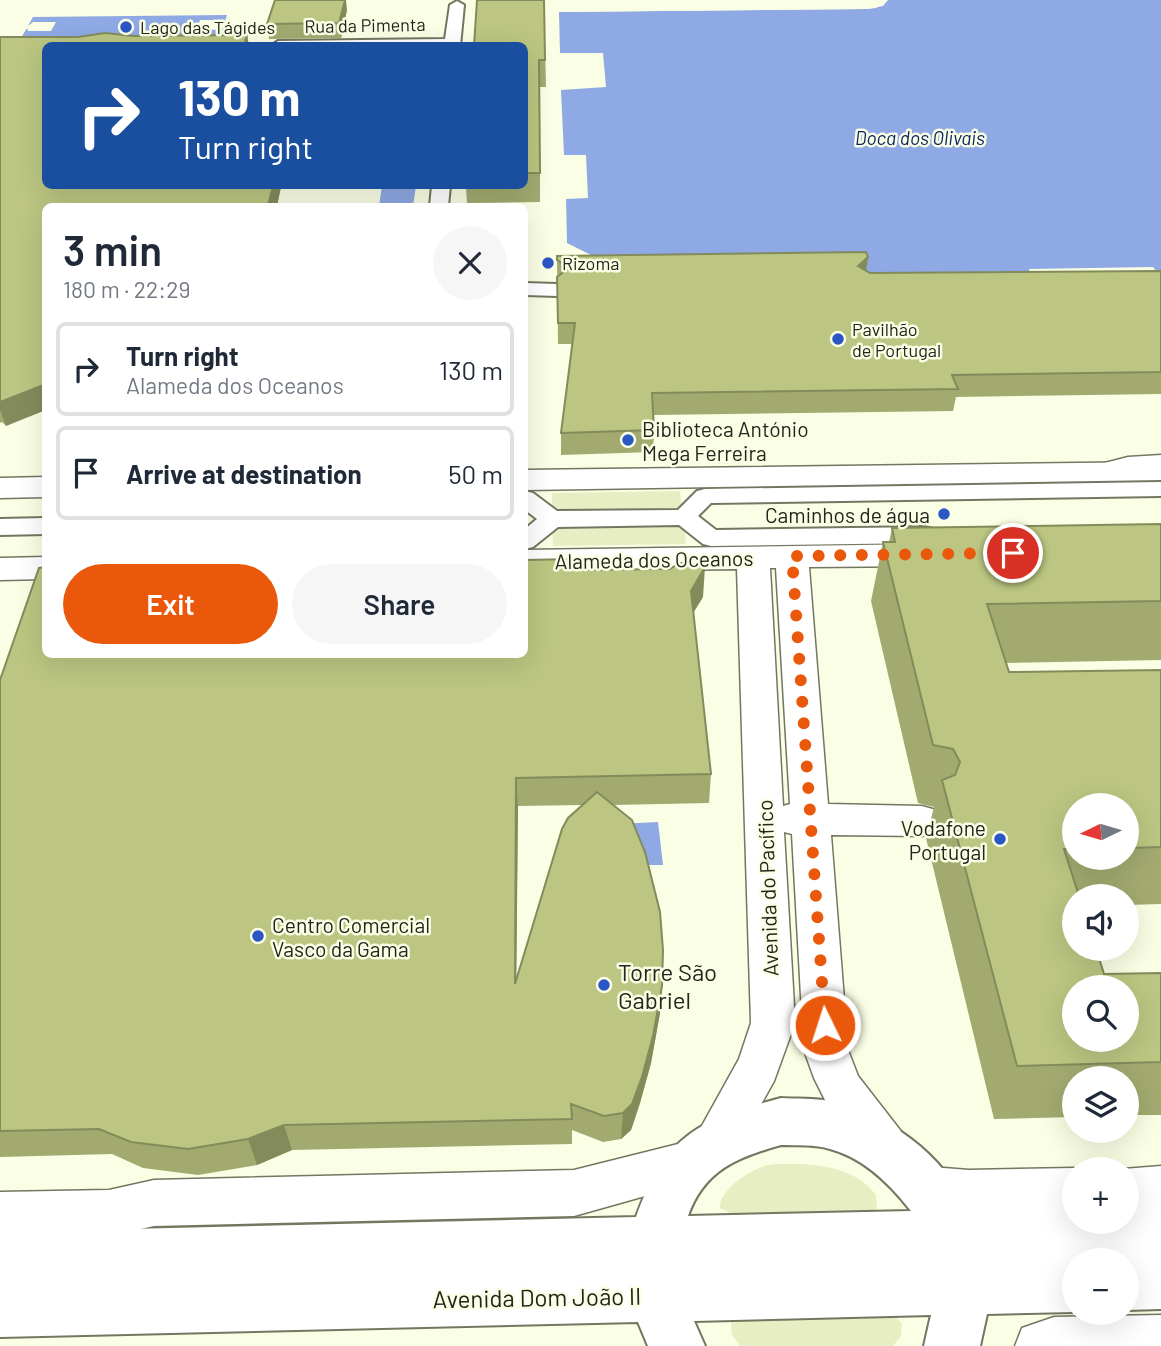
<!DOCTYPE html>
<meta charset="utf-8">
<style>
:root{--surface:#fff;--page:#f6f6f7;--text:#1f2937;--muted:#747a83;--line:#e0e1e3;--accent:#ea580c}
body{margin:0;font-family:Barlow,sans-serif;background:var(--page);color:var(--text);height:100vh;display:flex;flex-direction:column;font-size:26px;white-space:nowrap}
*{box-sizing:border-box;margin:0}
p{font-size:23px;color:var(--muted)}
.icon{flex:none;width:38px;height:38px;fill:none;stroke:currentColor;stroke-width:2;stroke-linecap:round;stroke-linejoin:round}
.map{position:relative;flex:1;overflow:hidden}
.side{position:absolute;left:42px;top:203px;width:486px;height:455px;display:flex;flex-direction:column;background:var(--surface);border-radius:10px;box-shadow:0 7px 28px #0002}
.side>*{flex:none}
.guide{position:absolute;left:42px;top:42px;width:486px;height:147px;border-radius:10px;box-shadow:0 7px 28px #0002;background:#1a4fa0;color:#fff;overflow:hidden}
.needle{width:46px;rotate:265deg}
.buttons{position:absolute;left:1062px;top:793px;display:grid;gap:14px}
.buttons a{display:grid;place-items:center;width:77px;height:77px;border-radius:50%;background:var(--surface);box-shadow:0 7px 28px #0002;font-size:35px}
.pin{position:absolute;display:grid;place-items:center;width:60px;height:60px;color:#fff;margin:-30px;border:4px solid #fff;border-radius:50%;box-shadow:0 2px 7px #0007}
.me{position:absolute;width:77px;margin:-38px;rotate:356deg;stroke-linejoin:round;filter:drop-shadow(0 0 5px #0008)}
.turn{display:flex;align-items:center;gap:24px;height:147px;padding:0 21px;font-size:32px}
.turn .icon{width:91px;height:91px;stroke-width:2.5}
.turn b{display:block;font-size:49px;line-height:60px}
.round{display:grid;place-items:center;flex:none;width:74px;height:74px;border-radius:37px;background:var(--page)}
.head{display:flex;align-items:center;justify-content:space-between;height:119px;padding:0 21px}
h1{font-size:42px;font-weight:600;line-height:52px}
.button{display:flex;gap:14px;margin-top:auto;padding:14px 21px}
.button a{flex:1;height:80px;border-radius:42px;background:var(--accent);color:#fff;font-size:28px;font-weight:600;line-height:80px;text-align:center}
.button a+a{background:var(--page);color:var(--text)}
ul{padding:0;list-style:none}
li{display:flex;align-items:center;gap:21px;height:94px;margin:0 14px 10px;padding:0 7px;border:4px solid var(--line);border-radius:10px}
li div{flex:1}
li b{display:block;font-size:26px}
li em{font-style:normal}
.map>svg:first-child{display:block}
.green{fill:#e7eec3}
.water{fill:#8ea9e3}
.pier{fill:#f9fee4}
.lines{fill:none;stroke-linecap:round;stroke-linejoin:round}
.service-casing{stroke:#737761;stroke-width:3}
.pedestrian-casing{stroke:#737761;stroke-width:4}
.minor-casing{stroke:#737761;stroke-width:3}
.secondary-casing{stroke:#737761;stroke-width:4}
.service{fill:#fff;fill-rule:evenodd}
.pedestrian{fill:#fff;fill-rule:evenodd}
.minor{fill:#fff;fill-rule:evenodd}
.secondary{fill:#fff;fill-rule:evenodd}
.wall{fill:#a2aa70;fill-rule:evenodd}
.shaded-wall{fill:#848b5b}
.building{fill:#bcc682;stroke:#848b5b;stroke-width:2;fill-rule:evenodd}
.route{stroke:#ea580c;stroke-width:12;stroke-dasharray:0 21.6}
.poi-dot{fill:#2c55c5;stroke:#f9fee4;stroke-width:2.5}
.labels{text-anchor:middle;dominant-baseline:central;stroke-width:5;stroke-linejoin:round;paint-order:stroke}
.far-street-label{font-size:18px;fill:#24251c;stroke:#f9fee4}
.far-poi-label{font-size:18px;fill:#24251c;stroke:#f9fee4;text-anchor:start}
.far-water-label{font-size:19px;font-style:italic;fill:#0c2365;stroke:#f9fee4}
.poi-label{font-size:21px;fill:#24251c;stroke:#f9fee4;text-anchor:start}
.street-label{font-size:21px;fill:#24251c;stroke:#f9fee4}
.near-poi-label{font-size:24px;fill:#24251c;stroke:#f9fee4;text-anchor:start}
.near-street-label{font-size:24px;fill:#24251c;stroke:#f9fee4}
</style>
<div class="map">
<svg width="1161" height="1346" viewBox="0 0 1161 1346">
<rect width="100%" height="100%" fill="#f9fee4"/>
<path class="green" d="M680,491l2,18 -130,2v-18z
M684,525l2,19 -133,2 -1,-19z
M802,1164c28,2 56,7 74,31l1,14 -10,4h-137l-10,-5c-1,-19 31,-39 48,-43 11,-2 23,-1 34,-1z
M884,1315l12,3 6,5 -1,13 -8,10h-153l-8,-11 -1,-13 3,-1z"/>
<path class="water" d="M888,0h273v272h-4l-4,-5 -124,2 1,3 -397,4 -66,-33 -1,-44 22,-1 -2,-43h-22l-3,-65 45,-3 -3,-34h-43l-1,-41 308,-3 9,-1z
M227,15l-3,9 -1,-4h-23l-3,9 23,1 4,-4 -4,10 -199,2 6,-10 1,3h23l5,-9h-23l-5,4 5,-9z
M382,186h34l-3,20h-34z
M658,822l5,43h-22l-22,-41z"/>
<path class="pier" d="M884,0h4l-5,6 -16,3 -308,3v-3l308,-3z"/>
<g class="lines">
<g class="service-casing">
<path id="service" d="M1161,455v10l-33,2 -26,6 -8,-5 3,-3 31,-8z"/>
</g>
<g class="pedestrian-casing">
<path id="pedestrian" d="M457,1l7,4 -4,41h-189l7,-5 167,-2 5,-34z
M432,186h18l-2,20h-18z
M525,283l32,1 10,6 -10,6 -32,-1z
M1161,482v14l-450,7 -13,13 18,14 209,-3 8,2 4,6 -4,6 -8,2 -214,3 -8,-2 -24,-19 -121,2 -25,20 -8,2v-20l12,-10 -12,-9v-19l8,2 24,18 121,-1 19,-19 8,-2z
M46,518v16l-46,1v-16z"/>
</g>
<g class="minor-casing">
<path id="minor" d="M1161,462v18l-636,10v-20z
M46,477v20l-46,1v-20z
M927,544l11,3 5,8 -5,8 -11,3 -118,1 19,237 94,2 14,4 5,11 -5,11 -14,4 -91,-1 17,215 10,26 42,54 7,15 -7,15 -16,7 -16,-7 -35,-44 -19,-38 -10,-28 -12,-216 -8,-2 11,191 -21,58 -42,76 -16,6 -7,15 -135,38 -420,10 -45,10 -109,2v-46l109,-2 45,-10 420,-10 120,-30 45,-81 12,-36 -14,-454 -212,3v-22zM770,568h6l14,236 -7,2z
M46,557v22l-46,1v-22z
M1161,1166v46l-34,1v-44h-4z
M931,1167l38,3 105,-2v46c-45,2 -118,9 -160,-8l-6,-16 6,-16z
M1161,1315v31h-146l7,-18 32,-11z"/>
</g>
<g class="secondary-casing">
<path id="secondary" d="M781,1098c15,1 33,0 48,3 60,14 114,52 139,109l106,-3v15h53v-16l34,-1v104l-34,1v-50h-10l5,-2 -48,2v52l-87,2 -7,32h-56l7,-31 -237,6 11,25h-57l-10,-24 -638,15v-105l636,-15c30,-83 63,-97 145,-119zM781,1145c15,1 34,-1 49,4 34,9 60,35 81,62l-223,5c16,-46 50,-59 93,-71z"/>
</g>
<use href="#service" class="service"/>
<use href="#pedestrian" class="pedestrian"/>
<use href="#minor" class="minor"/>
<use href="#secondary" class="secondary"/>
</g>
<path class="wall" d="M544,0l2,87h-6v115l-73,1 -1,-17h59v-140z
M347,10l-6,28 -72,1 -2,-15z
M247,35l2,11h-203l235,141 -4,19h-231l-40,220 -4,-4 -2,1v-386z
M557,256l311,1 -2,14 4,2 291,-2v123l-205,3 -3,14 -300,4 1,15 -1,22 -92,3v-22l11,-89h-14z
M1161,524v136l-155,3 3,9 152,-2v234l-34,1v-9h-53l30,78 57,-1v142h-34v-37h-53v39l-80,2 -68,-281 8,-31 -16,-4 -47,-202 12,-59h6l3,-14zM1074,805h53v53h-53z
M574,570l129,27 -10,15 18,162 -2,29 -97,2 48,208 -9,50 -11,40 -9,27 -10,9 -18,3 -31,-12v14l-280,6 -35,15 -59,10 -55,-7 -31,-14 -112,3v-477zM583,805l-67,172 2,-171z"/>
<path class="shaded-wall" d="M345,0h1l1,10 -6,28 -2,-15z
M247,35l2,11h-5z
M273,186h8l-4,20h-10z
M868,257l-3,21 -7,-12z
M46,384v26l-40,16 -6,-16v-8z
M705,567l-2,30 -14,23 2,-29z
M516,778l2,28 -2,205 -1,-27z
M662,986l-2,27 -9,50 -11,40 -9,27 -10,9 2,-26z
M284,1125l8,25 -35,15 -9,-26z"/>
<path class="building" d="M275,0h70l-6,23 -72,1z
M477,0h67l1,60h-6l1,113h-15v-127h-51z
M105,33l29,3 113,-1 -3,11h-198v140h227l-4,16 -2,4h-221v178l-46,18v-365h78z
M866,252l2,5 -10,9 12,7 291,-2v101l-209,3 6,14 -306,4 2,37 -93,3 14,-110h-17l-1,-46 12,-9 -12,-8v-4z
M1161,524v77l-174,3 22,68 152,-2v177l-34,1v-43h-53v44h-10l15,47h-5v52h22l8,26 57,-1v89l-144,4 -75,-286 13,-5 5,-13 -7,-13 -20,-4 -50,-203h12l-3,-14zM1074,987h53v53h-53z
M573,559l1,11 96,-1 9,-6h7l19,4 -14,24 20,183 -195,4 -1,206 47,-155 6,-11 29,-26 35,28 13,32 15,60 3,38 -1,36 -9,50 -11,41 -10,27 -9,9 -19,3 -33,-12 1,15 -288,6 -36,14 -60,10 -57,-7 -32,-13 -99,2v-451l39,-112 7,-1v87h479v-94z"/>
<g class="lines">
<path class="route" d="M825,1025l-33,-469 221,-3"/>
</g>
<g class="poi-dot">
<circle cx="126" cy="27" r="7"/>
<circle cx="548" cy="263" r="7"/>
<circle cx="838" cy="339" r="7"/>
<circle cx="628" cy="440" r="7"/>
<circle cx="944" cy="514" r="7"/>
<circle cx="1000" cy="839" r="7"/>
<circle cx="258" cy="936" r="7"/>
<circle cx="604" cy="985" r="7"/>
</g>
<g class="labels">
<g class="far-street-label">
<text transform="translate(365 25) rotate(-1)">Rua da Pimenta</text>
</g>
<g class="far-poi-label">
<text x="140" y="27">Lago das Tágides</text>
<text x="562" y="263">Rizoma</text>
<text x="852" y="329">Pavilhão<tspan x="852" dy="21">de Portugal</tspan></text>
</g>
<g class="far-water-label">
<text x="920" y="137">Doca dos Olivais</text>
</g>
<g class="poi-label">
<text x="642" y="428">Biblioteca António<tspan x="642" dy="24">Mega Ferreira</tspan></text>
<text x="930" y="514" text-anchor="end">Caminhos de água</text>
<text x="986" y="827" text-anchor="end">Vodafone<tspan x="986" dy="24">Portugal</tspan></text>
<text x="272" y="924">Centro Comercial<tspan x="272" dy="24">Vasco da Gama</tspan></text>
</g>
<g class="street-label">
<text transform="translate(654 559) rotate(-1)">Alameda dos Oceanos</text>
<text transform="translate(767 888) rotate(-92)">Avenida do Pacífico</text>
</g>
<g class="near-poi-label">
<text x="618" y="971">Torre São<tspan x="618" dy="28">Gabriel</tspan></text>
</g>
<g class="near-street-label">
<text transform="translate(537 1297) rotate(-1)">Avenida Dom João II</text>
</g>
</g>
</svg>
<div class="buttons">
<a><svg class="needle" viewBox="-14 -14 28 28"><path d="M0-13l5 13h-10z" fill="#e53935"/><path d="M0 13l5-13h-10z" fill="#747a83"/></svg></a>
<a><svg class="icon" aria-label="sound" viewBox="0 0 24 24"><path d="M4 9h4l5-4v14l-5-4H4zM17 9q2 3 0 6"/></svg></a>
<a><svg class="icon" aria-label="search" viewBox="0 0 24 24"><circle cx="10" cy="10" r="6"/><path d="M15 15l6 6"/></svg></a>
<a><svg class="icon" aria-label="layers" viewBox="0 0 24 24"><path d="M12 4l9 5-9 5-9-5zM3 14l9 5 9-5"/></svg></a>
<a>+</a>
<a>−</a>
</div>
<div class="pin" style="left:1013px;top:553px;background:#d93025"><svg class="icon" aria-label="arrive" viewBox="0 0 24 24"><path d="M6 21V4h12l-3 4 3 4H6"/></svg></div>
<svg class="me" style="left:825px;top:1025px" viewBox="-20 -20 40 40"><circle r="17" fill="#ea580c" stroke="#fff" stroke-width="3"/><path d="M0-11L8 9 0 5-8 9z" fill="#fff"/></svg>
<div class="guide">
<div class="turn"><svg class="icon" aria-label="right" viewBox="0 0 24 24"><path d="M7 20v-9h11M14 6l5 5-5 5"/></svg><div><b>130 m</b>Turn right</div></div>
</div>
<section class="side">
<div class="head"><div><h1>3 min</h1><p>180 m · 22:29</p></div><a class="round"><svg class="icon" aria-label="close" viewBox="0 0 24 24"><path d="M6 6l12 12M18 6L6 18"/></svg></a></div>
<ul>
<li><svg class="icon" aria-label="right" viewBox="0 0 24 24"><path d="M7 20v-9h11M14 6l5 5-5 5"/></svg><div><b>Turn right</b><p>Alameda dos Oceanos</p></div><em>130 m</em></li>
<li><svg class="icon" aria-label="arrive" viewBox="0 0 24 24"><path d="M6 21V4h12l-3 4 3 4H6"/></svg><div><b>Arrive at destination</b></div><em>50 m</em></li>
</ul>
<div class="button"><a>Exit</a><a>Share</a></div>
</section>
</div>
